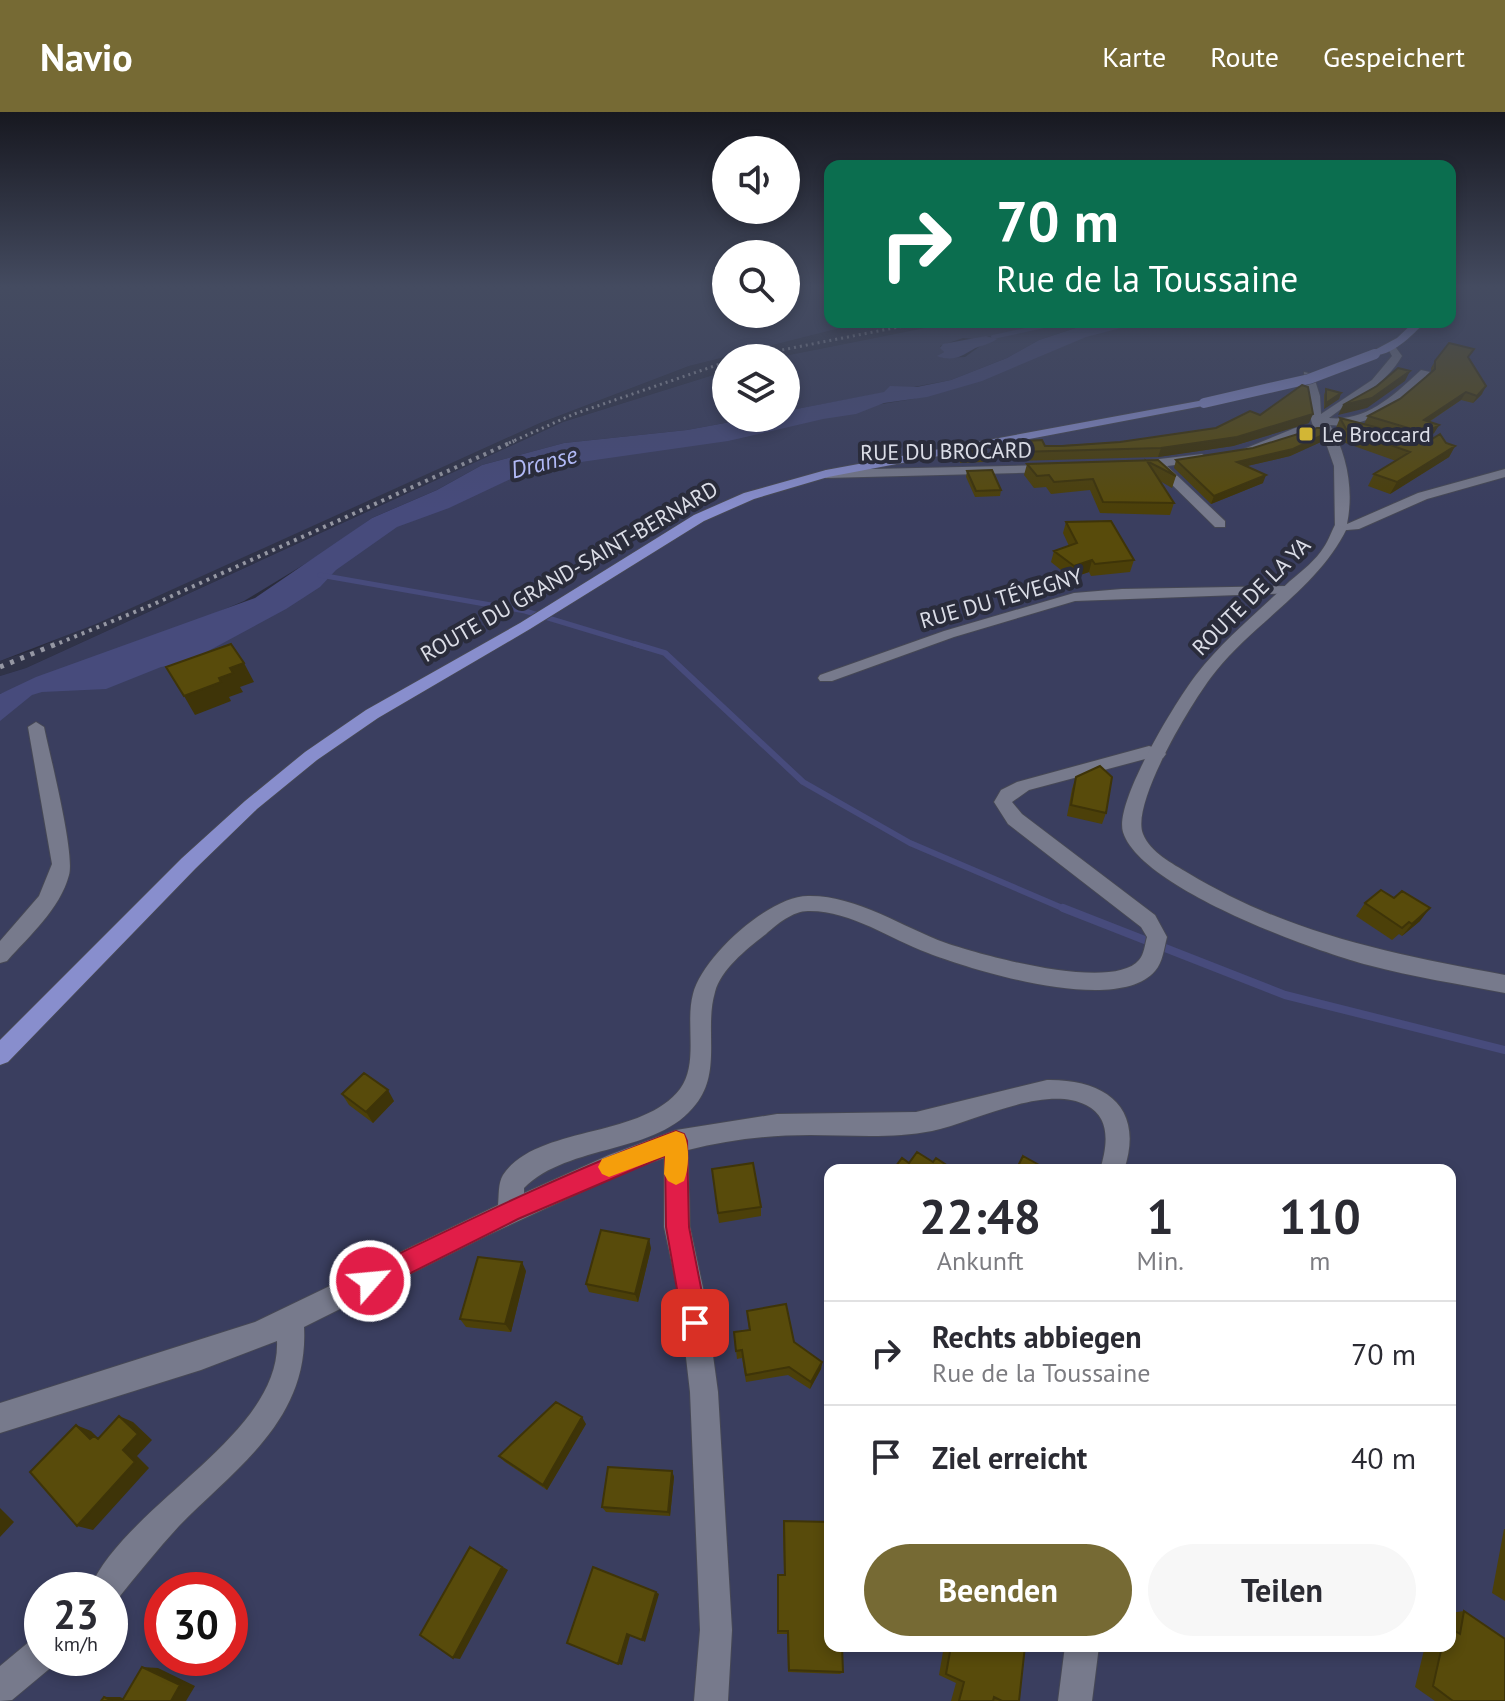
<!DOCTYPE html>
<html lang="de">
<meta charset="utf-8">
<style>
:root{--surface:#fff;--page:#f7f7f7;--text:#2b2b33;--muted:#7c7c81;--line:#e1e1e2;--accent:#766a34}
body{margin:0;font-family:"PT Sans",sans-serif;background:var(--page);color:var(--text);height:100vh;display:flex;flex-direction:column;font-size:30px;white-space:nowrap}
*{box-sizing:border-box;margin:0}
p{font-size:26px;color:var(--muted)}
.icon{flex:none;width:44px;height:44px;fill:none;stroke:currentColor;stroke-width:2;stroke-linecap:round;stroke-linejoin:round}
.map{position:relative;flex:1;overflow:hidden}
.drawer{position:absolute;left:824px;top:1052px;width:632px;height:488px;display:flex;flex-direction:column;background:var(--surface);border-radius:16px;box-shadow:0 4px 12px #0003}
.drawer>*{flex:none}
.banner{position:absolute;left:824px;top:48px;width:632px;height:168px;border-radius:16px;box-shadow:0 4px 12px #0003;background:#0b6e4f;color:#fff;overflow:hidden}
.fabs{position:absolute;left:712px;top:24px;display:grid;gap:16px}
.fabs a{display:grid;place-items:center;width:88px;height:88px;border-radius:50%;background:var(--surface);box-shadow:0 4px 12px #0003;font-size:40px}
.speed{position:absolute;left:24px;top:1460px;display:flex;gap:16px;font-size:40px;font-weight:700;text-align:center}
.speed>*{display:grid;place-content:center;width:104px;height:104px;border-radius:50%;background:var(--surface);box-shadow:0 4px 12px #0003;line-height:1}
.speed small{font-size:20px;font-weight:400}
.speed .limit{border:12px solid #d22;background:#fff;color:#111}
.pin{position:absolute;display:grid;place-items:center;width:68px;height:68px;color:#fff;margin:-34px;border-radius:16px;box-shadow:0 4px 12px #0006}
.me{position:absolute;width:88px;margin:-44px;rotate:63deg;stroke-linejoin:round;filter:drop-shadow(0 0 6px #0008)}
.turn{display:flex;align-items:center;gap:28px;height:168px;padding:0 40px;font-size:36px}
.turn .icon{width:104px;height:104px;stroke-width:2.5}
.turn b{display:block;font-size:56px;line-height:68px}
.eta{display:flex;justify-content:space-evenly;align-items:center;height:136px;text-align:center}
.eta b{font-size:48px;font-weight:800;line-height:56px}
.cta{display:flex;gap:16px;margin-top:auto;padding:16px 40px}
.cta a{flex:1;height:92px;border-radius:48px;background:var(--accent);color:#fff;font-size:32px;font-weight:800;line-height:92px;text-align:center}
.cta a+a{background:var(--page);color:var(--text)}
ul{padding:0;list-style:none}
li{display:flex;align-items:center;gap:24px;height:104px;padding:0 40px;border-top:2px solid var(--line)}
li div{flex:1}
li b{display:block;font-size:30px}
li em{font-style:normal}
header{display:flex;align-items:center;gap:48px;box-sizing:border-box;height:112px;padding:0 40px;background:var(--accent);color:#fff}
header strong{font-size:38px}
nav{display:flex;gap:44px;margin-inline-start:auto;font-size:28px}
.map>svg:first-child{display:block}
.built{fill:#303348}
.green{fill:#3a3e5f;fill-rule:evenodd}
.water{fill:#474b7c}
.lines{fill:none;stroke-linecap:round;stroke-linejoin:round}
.stream-far3{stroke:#474b7c;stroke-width:4}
.stream-far2{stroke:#474b7c;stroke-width:5}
.stream-far1{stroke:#474b7c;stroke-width:6}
.stream{stroke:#474b7c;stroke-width:8}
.minor-casing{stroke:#464855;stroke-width:2}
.tertiary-casing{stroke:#464855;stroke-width:2}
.primary-casing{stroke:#464855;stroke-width:2}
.minor{fill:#777a8c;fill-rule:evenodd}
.tertiary{fill:#777a8c;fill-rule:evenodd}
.primary{fill:#888ecd;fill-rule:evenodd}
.rail-far2{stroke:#9597a3;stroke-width:3;stroke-dasharray:2 4;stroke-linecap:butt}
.rail-far1{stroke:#9597a3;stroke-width:4;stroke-dasharray:3 5;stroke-linecap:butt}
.rail{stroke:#9597a3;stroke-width:5;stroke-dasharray:4 7;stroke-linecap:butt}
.primary-bridge-casing{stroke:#464855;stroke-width:11;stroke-linecap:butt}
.primary-bridge{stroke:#888ecd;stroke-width:10}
.wall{fill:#4c4009}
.shaded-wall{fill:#3e3408}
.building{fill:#584b0b;stroke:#3e3408;stroke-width:2}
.route{fill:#e11d48;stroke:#92132f;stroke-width:2}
.slow{fill:#f59e0b}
.poi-dot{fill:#d2b635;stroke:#2a2c3b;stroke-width:3}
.labels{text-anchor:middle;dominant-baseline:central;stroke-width:8;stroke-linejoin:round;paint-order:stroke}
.far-poi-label{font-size:22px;fill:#dbdde7;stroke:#2a2c3b;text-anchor:start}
.far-street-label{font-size:22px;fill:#dbdde7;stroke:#2a2c3b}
.far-water-label{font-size:24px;font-style:italic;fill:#b1b9f6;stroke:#2a2c3b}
</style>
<header>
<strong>Navio</strong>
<nav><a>Karte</a><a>Route</a><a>Gespeichert</a></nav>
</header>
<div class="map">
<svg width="1505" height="1589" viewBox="0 0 1505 1589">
<rect width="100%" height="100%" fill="#2a2c3b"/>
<path class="built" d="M864,210h91l-181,36h-48v13l-163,51 -537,246 -26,8v-15l33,-11 507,-227 149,-57z"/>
<path class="green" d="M0,175h726v27h60v-27h44v35h34l-175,44 -149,57 -444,201 -96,37z
M1450,175h55v1414h-1505v-997l217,-74 264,-153 135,-31 297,-47 165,-66 34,-11h338zM830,1058h620v476h-620zM42,1478h68v68h-68zM162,1478h68v68h-68z
M955,210h139l-55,18 -32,18 -56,22 -165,31v-53h-12zM986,224l7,1 -28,20 -22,1 -4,-3 5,-3 -4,-6 23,-8 13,1z
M726,259v47h26l-65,12 -123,13 -82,22 -45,25 -65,28 -49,35 -79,48 -76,32 -168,61v-18l26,-8 537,-246z"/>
<path class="water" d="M1094,210h50l-58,15 -104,44 -55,16 -43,6 -28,11 -33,5 -95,22 -196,28 -83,39 -52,19 -61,43 -16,17 -34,22 -100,54 -25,4 -55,22 -64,3 -10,3 -32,26v-27l36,-17 219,-79 117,-80 65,-28 45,-25 82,-22 123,-13 65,-12h34v-7l98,-19 6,-6 27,1 34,-7 56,-22 32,-18z
M986,224l11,3c-8,6 -17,6 -25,11 -10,6 -19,12 -35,6l7,-4 -4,-4 3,-4z"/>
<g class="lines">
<path class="stream-far3" d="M993,225l56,-12"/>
<path class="stream-far2" d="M320,463l205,36 116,35"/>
<path class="stream-far1" d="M635,532l30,9 138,129 107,61 157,67"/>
<path class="stream" d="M1063,796l222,87 220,55"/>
<g class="minor-casing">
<path id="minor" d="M1386,233h8l8,11c-18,31 -46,41 -73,62 38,4 66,-24 92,-48l9,2c-25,29 -60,57 -100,53 17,29 24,65 17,99l71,-31 87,-24v8l-78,22 -68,30 -24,2 -1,-65 -12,-34 -21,1 -56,22 -6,-4 56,-23 18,-3c-3,-4 -9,-48 -9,-53l9,2 7,22 1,18 51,-34 20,-24z
M1202,342l6,4 -2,3 -39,5 58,55v6h-10l-61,-60 -20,3 -6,-4 6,-4z
M1050,353l6,4 -2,3 -228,6 -6,-4 6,-4z
M1289,474l7,4 -2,3 -219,8 -121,36 -122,44h-12l-2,-3 2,-3 124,-44 130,-38 48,-4z
M36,610l8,5c6,29 31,126 25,148 -9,34 -39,60 -62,86l-7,2v-22l39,-45 13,-32 -24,-137z
M1149,634l14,4 3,4 -3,4h-14l-120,32 -17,12 10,12 133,101 12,22c-3,11 -4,25 -12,34 -37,44 -181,0 -227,-18 -38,-14 -78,-43 -120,-42 -15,0 -31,13 -42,23 -18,14 -45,35 -51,58 -11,37 7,79 -19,112 -38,51 -127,39 -172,84v5l85,-38 67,-25 101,-16 139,-2 131,-32c58,-1 98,27 77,90h-24c7,-23 12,-52 -14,-65 -41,-21 -112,17 -154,26 -41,8 -82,4 -122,4 -41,0 -82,5 -122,15l2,77 15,70 13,95 14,238 -4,71h-34l6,-71 -10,-238 -11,-95 -15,-70v-69l-37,13 -141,65 -182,91c5,93 -67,140 -125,199 -22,24 -43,50 -63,75l-6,3v-14h-21c36,-86 192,-154 188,-249l-76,29 -201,63v-30l255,-81 243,-117c1,-10 0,-22 5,-30 33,-50 139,-36 177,-86 19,-25 5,-66 13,-95 9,-37 76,-98 115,-98 48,-1 94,31 138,47 35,12 166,49 193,17 5,-5 6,-16 8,-23l-6,-10 -133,-103 -14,-22 7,-12 16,-8z
M42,1524v22h15l-3,7 -42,35 -12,1v-35l30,-25z
M1065,1534h34l-7,55h-34z"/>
</g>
<g class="tertiary-casing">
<path id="tertiary" d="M1335,413l12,3c-28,59 -91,93 -131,143 -21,25 -86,132 -73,163 7,18 30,30 45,39 101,61 204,81 317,102v18c-46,-9 -92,-16 -137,-28 -54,-14 -228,-77 -245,-133 -9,-30 53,-131 73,-157 27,-35 62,-63 94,-94 12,-10 26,-21 34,-34 5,-7 7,-15 11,-22z"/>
</g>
<g class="primary-casing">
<path id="primary" d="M1414,210h11c-13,14 -33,34 -54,34v-4l26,-14z
M1204,288l6,3 -2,2 -380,72 -74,22 -50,22 -174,108 -152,89 -61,42 -60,49 -61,59 -188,194 -8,3v-25l182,-182 63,-57 60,-49 61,-42 154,-87 174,-108 50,-22 82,-23z"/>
</g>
<use href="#minor" class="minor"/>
<use href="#tertiary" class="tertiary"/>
<use href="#primary" class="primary"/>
<path class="rail-far2" d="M741,246l183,-36
M509,331l65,-29 152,-52"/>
<path class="rail-far1" d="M52,534l102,-42 360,-163"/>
<path class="rail" d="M0,555l56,-23"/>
<g class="primary-bridge-casing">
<path id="primary-bridge" d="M1204,291l105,-24 66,-25"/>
</g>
<use href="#primary-bridge" class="primary-bridge"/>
</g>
<path class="wall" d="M1469,246l13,36 -9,9 -12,-3 -32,22 10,3 -5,8 -9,6 30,7 -6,11 -59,37 -22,-8 6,-12 22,-13 -56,-20 -5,-11 5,-12 39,10 -15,-4 4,-8 32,-17 31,-27v-4l4,-7z
M1326,277l15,4 -2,6 -15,10v-14z
M1260,303l49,8 -76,23 -75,11 -144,4 -8,-10 2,-9 37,4 75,-4 96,-14z
M1327,321l-4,8 -33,15 -43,10 16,17 -52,21 -37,-36 2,-8 77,-12z
M959,333l27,6 -2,11 -24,1 -2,-7z
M1158,348l18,16 -4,12 -12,-7 14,22 -4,12 -70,-2 -10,-23 -39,4 -5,-7 -12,1 -10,-13 3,-11z
M967,359l34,19 -1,6 -25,1 -9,-20z
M1066,410l68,38 -4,12 -39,4 -2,-4 -18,6 -20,-16 3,-11 15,-5 -6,-13z
M1076,665l30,36 -4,11 -35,-8 5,-27z
M1394,786l26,23 -18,15 -3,-2 -7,6 -36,-24 9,-13z
M342,982l52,7 -21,22 -24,-18z
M712,1057l49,38v9l-42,7z
M651,1136l-13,54 -49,-10 -3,-8z
M526,1159l-15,61 -45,-5 -6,-8z
M747,1199l75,51 -1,7 -11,20 -22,-14 -42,7 -4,-24 -5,1 -3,-27 15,-2z
M586,1312l-39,66 -42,-28 -6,-6z
M672,1359l2,6 -4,39 -64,-4 -4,-5z
M784,1409l59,151 -3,2 -52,-2 -1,-38h-10l1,-54v-5h6l-1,-48z
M1504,1417h1v72l-13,-8z
M1464,1499l41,90h-70l-20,-14 10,-41h25v-33z
M944,1534h81l-6,55h-68l5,-18 -17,-8z"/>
<path class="shaded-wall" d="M1410,259l-5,10 -38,27 -29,7 5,-10z
M1486,274l-4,8 -9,9 4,-7z
M1466,280l-5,8 -42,28 5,-8z
M1341,281l-2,6 -15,10 2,-6z
M1313,302l-4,9 -76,23 -75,11 3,-9z
M1439,313l-5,8 -13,8 4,-8z
M1327,321l-4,8 -33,15 -56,13 3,-7z
M1455,334l-6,11 -59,37 7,-12z
M1266,363l-3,8 -52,21 3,-8z
M1092,448l-3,12 -18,6 3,-12z
M244,551l10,19 -14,5 3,5 -14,5 2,4 -36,14 -11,-19 35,-18 11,-10z
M1430,796l-10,13 -18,15 10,-12z
M388,978l6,11 -21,22 -7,-11z
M649,1127l2,9 -13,54 -3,-8z
M522,1150l4,9 -15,61 -6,-8z
M822,1250l-1,7 -11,20 1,-7z
M119,1304l14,6 19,18 -15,16 12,12 -56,62 -16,-4z
M582,1305l4,7 -39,66 -4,-5z
M76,1313l15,6 6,6 11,5 -18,-3z
M672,1359l2,6 -4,39 -2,-4z
M0,1396l14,14 -14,15z
M470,1435l38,23 -48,89 -7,-1z
M656,1480l3,2 -14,48 -3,-2z
M627,1522l3,2 -8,29 -4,-1z
M142,1555l16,1 37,18 -9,15h-15z
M104,1585h16l9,4h-17z"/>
<path class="building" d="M1449,231l25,6 -6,8 18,29 -9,10 -11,-4 -42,28 15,5 -14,8 -57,-17 32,-17 26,-22 9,-8v-8z
M1398,256l12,3 -38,27 -29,7 34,-19z
M1302,273l6,2 5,27 -76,23 -76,11 -145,4 -8,-10 34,-2 3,6h17l58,-4 96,-14 34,-17 10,4z
M1326,277l15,4 -15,10z
M1340,306l78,20 14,1 8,-5 6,9 9,3 -58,36 -23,-8 36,-22 -64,-23z
M1317,316h7l3,5 -34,16 -56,13 29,13 -52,21 -38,-36 77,-12z
M959,333h25l2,6h-24z
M1158,348l18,16 -29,-15 27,42 -71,-1 -10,-23 -39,3 -5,-7 -12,1 -10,-12z
M992,358l9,20 -25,1 -9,-20z
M1111,409l23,39 -39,4 -3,-4 -18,6 -20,-15 23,-8 -11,-21z
M231,532l13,19 -14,5 3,5 -14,5 2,4 -37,14 -18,-29z
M1100,654l12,11 -6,36 -35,-8 5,-28z
M1381,778l13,8 8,-7 28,17 -18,16 -3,-2 -7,6 -37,-25z
M364,961l24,17 -22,22 -24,-18z
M917,1040l16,10 3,-4 18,12h-61l9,-12 7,5z
M1023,1044l25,14h-32z
M753,1051l8,44 -43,6 -6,-44z
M601,1118l48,9 -14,55 -49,-10z
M478,1145l44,5 -17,62 -45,-5z
M786,1192l8,38 28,20 -11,20 -22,-15 -43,8 -4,-25 -6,1 -2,-19 16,-2 -3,-19z
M556,1290l26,15 -39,68 -44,-29z
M119,1304l19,18 -15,16 12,12 -58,64 -47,-54 46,-47 14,14 4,-3 4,3z
M608,1355l64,4 -4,41 -66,-5z
M784,1409l46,1v124h12l1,26 -54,-2 -1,-39h-10v-56h7z
M470,1435l32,20 -49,91 -33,-23z
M593,1455l63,25 -14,48 -15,-6 -9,30 -51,-21z
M1464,1499l41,28v62h-52l-20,-15 9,-40h8v-18l10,6z
M951,1534h74l-6,55h-17l-8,-4 -1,4h-34l5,-19 -18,-8z
M142,1555l38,18 -9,16h-49z
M104,1585l8,4h-11z"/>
<linearGradient id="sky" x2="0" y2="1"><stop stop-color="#171820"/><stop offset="0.44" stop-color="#444b60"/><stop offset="1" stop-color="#444b60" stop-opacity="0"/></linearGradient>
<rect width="1505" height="397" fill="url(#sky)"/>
<path class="route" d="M676,1019l8,3 3,7 2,86 19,96 -4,9 -9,3 -9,-3 -3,-9 -17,-96 -1,-71 -147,63 -139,70 -9,4 -9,-4 -3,-8 3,-9c104,-50 207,-101 315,-141z"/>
<path class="slow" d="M676,1019l8,3c6,13 5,35 0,47l-8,4 -8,-4 -4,-7 1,-18 -56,21 -7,-3 -4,-7 4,-8z"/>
<rect class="poi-dot" x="1298" y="314" width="16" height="16" rx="4"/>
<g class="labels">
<g class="far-poi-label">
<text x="1322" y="322">Le Broccard</text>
</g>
<g class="far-street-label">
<text transform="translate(946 339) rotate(-1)">RUE DU BROCARD</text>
<text transform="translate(569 459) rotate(-30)">ROUTE DU GRAND-SAINT-BERNARD</text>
<text transform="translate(1251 484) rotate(-45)">ROUTE DE LA YA</text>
<text transform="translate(1001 486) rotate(-16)">RUE DU TÉVEGNY</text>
</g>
<g class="far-water-label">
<text transform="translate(544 350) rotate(-14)">Dranse</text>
</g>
</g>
</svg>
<div class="fabs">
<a><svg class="icon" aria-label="sound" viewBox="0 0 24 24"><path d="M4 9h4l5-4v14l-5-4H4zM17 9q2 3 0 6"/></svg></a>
<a><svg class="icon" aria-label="search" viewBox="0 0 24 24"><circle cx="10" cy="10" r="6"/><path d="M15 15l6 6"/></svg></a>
<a><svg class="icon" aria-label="layers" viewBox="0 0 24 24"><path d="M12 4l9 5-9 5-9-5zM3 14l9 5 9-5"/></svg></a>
</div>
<div class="speed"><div>23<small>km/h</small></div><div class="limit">30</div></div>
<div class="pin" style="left:695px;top:1211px;background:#d93025"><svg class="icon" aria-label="arrive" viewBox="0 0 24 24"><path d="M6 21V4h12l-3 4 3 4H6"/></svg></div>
<svg class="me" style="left:370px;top:1169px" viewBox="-20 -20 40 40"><circle r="17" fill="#e11d48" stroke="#fff" stroke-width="3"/><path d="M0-11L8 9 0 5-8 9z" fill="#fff"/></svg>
<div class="banner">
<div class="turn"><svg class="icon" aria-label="right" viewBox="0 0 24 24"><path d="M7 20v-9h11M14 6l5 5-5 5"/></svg><div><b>70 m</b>Rue de la Toussaine</div></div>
</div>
<section class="drawer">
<div class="eta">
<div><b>22:48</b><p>Ankunft</p></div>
<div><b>1</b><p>Min.</p></div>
<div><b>110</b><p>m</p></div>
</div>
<ul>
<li><svg class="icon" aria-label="right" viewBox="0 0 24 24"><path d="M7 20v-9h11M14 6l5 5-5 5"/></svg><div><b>Rechts abbiegen</b><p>Rue de la Toussaine</p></div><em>70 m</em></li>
<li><svg class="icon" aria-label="arrive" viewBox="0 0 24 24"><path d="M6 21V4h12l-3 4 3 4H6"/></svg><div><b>Ziel erreicht</b></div><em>40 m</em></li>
</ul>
<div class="cta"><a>Beenden</a><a>Teilen</a></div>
</section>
</div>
